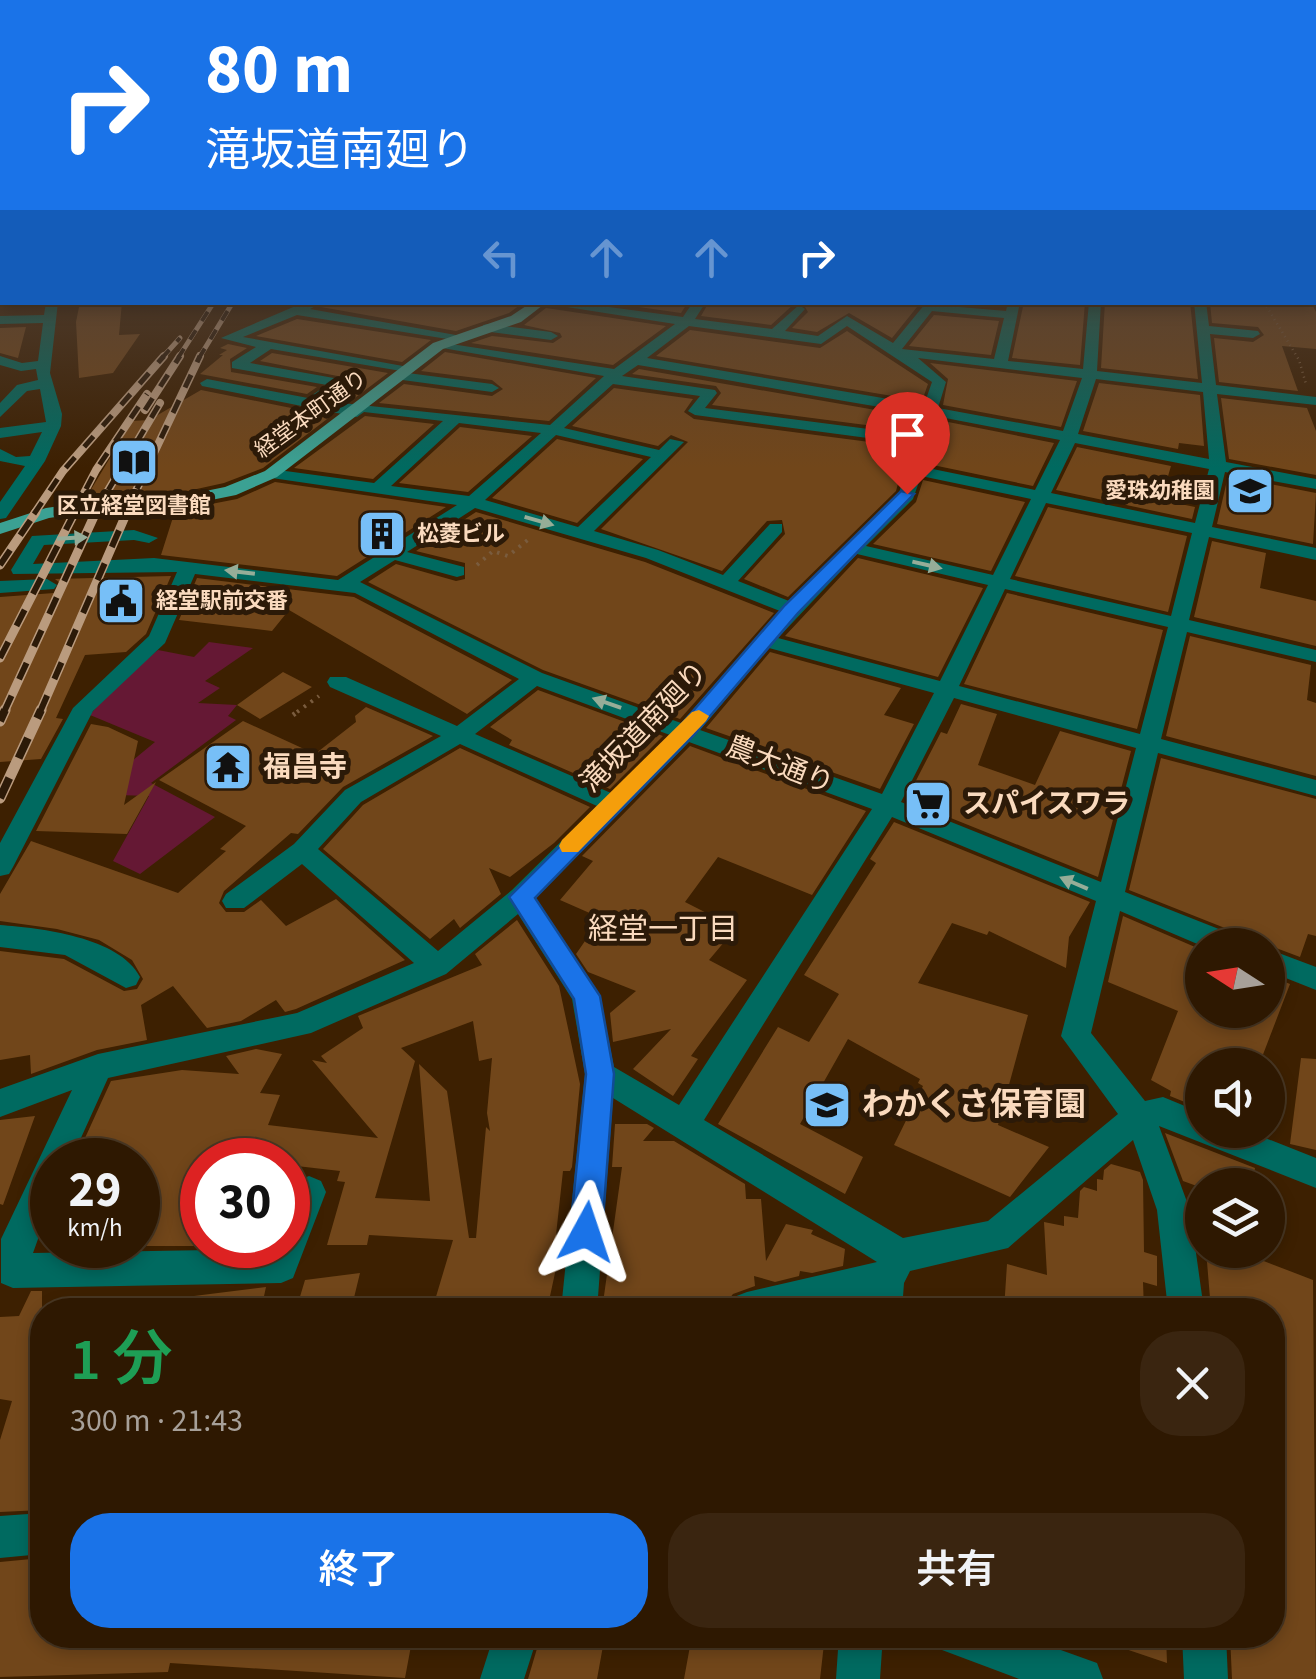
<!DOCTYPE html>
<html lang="ja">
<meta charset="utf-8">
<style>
:root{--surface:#2e1801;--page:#3a2510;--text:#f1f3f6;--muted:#a7a099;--line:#493723;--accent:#1a73e8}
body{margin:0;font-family:"Source Sans 3","Noto Sans JP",sans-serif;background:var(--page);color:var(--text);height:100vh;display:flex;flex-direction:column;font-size:38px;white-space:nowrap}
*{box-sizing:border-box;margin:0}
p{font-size:32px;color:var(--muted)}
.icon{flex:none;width:55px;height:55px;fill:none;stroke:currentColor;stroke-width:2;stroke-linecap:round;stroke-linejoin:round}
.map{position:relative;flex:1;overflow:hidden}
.side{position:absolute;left:30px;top:1298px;width:1255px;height:350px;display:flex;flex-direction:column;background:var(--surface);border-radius:40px;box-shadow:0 5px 15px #0003,0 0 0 2px var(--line)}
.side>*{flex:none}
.guide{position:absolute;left:0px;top:0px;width:1318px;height:305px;box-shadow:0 5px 15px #0003,0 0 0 2px var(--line);background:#1a73e8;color:#fff;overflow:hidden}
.needle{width:65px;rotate:282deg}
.buttons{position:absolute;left:1185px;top:928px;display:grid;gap:20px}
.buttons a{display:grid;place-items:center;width:100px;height:100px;border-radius:50%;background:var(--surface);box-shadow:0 5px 15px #0003,0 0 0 2px var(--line);font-size:50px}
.speed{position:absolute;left:30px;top:1138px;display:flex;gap:20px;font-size:50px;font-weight:700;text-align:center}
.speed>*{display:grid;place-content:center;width:130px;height:130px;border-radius:50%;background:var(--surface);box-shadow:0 5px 15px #0003,0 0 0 2px var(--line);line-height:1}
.speed small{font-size:25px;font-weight:400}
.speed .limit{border:15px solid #d22;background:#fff;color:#111}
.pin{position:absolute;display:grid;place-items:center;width:85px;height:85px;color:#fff;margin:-102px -42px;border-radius:50% 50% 50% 0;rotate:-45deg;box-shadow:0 0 10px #0007}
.pin .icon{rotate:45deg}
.me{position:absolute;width:110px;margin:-55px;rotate:5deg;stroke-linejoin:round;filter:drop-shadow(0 0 8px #0008)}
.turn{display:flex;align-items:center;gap:35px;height:210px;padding:0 40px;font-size:45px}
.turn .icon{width:130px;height:130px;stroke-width:2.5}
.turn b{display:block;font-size:70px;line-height:85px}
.lanes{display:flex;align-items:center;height:95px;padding:0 40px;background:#0003;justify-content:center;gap:50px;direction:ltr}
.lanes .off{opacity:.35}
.round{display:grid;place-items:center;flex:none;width:105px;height:105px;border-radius:40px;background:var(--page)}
.summary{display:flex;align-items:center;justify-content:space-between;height:170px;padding:0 40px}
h1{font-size:60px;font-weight:600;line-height:75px;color:#1e9e55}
.primary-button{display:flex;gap:20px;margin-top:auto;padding:20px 40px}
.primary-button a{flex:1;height:115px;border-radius:40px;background:var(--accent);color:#fff;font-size:40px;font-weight:600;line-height:115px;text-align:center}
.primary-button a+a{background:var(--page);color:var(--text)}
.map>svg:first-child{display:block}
.green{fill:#651834}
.building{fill:#71461a;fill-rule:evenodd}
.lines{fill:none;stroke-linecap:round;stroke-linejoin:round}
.path-far2{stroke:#7a5c3e;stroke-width:2.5;stroke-dasharray:1 4;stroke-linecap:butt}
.path-far1{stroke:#7a5c3e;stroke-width:4;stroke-dasharray:2.5 6;stroke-linecap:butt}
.path{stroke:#7a5c3e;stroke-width:5;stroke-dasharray:2.5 8;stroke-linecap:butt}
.minor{fill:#006a60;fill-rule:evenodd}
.major{fill:#3ba193;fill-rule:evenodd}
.rail-far3-casing{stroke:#ba9b7e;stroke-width:5}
.rail-far2-casing{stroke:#ba9b7e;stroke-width:8}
.rail-far1-casing{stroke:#ba9b7e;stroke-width:9}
.rail-casing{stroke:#ba9b7e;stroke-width:11}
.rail-far3{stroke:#2c1a08;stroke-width:4;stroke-dasharray:11;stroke-linecap:butt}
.rail-far2{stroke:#2c1a08;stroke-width:5;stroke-dasharray:14;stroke-linecap:butt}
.rail-far1{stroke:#2c1a08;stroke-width:6;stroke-dasharray:18;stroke-linecap:butt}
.rail{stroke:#2c1a08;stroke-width:8;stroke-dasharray:22;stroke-linecap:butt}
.oneway{fill:#96ad98}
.route{fill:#1a73e8;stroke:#114b97;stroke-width:2.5}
.slow{fill:#f59e0b}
.labels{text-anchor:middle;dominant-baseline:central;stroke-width:10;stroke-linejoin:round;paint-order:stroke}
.far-street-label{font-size:22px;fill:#fadabe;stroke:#2c1a08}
.far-poi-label{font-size:22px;font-weight:bold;fill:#fadabe;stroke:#2c1a08;text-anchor:start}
.street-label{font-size:28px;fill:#fadabe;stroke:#2c1a08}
.poi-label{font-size:28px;font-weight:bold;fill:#fadabe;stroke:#2c1a08;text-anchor:start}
.neighbourhood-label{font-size:30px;fill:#fadabe;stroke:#2c1a08}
.near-poi-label{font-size:32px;font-weight:bold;fill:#fadabe;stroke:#2c1a08;text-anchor:start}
</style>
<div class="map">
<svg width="1316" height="1679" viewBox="0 0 1316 1679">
<rect width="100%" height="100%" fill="#3d2001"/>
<path class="green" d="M209,642l44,6 -48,33 15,7 -22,15 39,2 -9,11 8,4 -85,63 64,34 -75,57 -27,-13 36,-65 -31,-1 14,-34 23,-19 -65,-27 21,-26 47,-39 36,7z"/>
<path class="building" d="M80,302h42l-3,33 21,-1 -27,39 -34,5 -3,-56z
M327,302h197l-15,11 -53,18 -135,-24z
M604,302h84l-7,11z
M709,302h87l-25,23 -70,-9z
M802,302h119l-29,36 -43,-25 -32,19 -25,-4 16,-16z
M1024,302h61l-5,63 -68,-7z
M1105,302h85l8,77 -97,-11z
M1210,302h101l5,10v37l-34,-3 16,45 -79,-9 -5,-44 39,4 11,-7 -6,-8 -46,-4z
M546,308l120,18 -53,39 -142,-22 21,-7 61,7 9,-6 -2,-4 -36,-8z
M934,315l65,6 -8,34 -82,-9z
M297,319l134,21 -29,22 -146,-26z
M26,327l-8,31 -18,-5v-25z
M690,330l130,18 27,-17 81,53 -6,17 -266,-45z
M228,344l19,4 -17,11 1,13 86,15 -10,7 -107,-20 23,-19h-4l8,-5 -7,-2z
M445,352l151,26 -47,43 -170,-18 25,-19 88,12 11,-7 -11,-9 -71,-9z
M272,353l116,20 -36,27 -18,-2 13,-9 1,-11 -88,-17z
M930,363l147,18 -16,46 -118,-22 5,-26z
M639,369l69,12 208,36 -4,14 -200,-26 9,-12 -5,-7 -84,-12z
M1099,383l101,12 4,51 -25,-3 -1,6 -95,-18z
M614,388l79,11 -9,13 10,7 214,28 -12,44 -108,106 -44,-18 41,-45 -3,-14 -15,1 -45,50 -121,-42 87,-87 -17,-7 -13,11 -86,-20z
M201,390l130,26 -68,52 -39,15 -50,11 -88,4 46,-77 17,-1z
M1221,398l86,10 9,23v44l-87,-16z
M365,416l69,8 -61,55 -79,-11z
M938,420l116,23 -21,43 -105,-22z
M460,427l72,9 -64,56 -69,-9z
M557,439l86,20 -66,64 -85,-25z
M1077,447l94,19 -10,34 34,7 -3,12 -136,-29z
M1228,476l88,17 -3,51 -96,-20z
M923,480l102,22 -34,69 -118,-27 43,-42z
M275,482l171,25 -109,69 -176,-21 14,-44 62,-12z
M1048,507l139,29 -19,76 -153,-36z
M476,512l169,50 129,51 -94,106 -137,-49 -175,-88 28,-18 60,17 9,-2v-16l-49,-12z
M1212,541l54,12 -6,35 56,13v45l-122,-29z
M858,558l125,30 -45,89 -153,-41z
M171,576l-25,58 -20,18 -41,3 -29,63 7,1 -22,40 -41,3v-165l54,-4 7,-9 -6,-5z
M197,578l157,19 158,83 -45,34 -178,-104 -17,21 -93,-11z
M1007,593l156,37 -26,99 -173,-45z
M1190,636l121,29 -4,35 9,3v73l-150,-40z
M770,652l131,36 -17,27 30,9 -34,65 -174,-61z
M283,672l29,15 -52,32 -23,-14z
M538,690l125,46 -53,53 -101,-44 3,-5 -22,-13z
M961,704l36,10 -19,51 57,20 25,-54 71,20 -33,126 -192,-77 35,-68 6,2z
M366,707l67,29 -90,51 -45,47 -7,-1 -67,58 -5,12 7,9h18l17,-12 25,26 50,-27 69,61 -109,49 -11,3 -9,-12 -35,21 -34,7 -34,-42 -32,19 6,35 -50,10 -66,24 -1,-19 -30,5v-109l64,8 60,32 13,-2 6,-10 -11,-19 -33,-20 -42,-11 -57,-8v-27l31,-53 147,52 48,-42 -6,-2 26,-23 -87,-46 84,-59 72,33 41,-32 -1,-6z
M91,724l17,3 30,14 -14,64 32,-23 -29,52 -91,-3z
M690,746l176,65 -54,84 -94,-38 -33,45 51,26 -27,32 38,20 -56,76 7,3 -25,37 -40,-27 38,-40 -58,13 -3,-29 26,-22 -48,-19 -12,-18 25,-36 -41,-18 33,-39 -11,-5z
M460,748l130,59 -36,36 -44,34 -21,-9 12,26 -41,34 -6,-9 -24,20 -107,-90 40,-44z
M1161,758l155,41v137l-8,-2 -8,23 -32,-12 -16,-1v-4l-12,-6 -111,-44z
M894,822l196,80 -21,35 -3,31 -77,-37 -2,4 -35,-12 -34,60 110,32 -30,110 51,22 -39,50 -116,-52 29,-59 -5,-3 2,-4 -72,-40 -48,85 63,33 -18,37 -127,-70 60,-97 31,15 30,-48 -35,-19 72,-112 -6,-4z
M1123,916l79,34v60h66v-35l22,9 -31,81h-57l-10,40 -22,-9 1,-5 -20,-11 27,-69 -70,-29z
M517,920l42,66 21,98 -8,83 -2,4h-7l-7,64 7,1 -16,74 -70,-8 -2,8h-43l21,-70 -84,-5 -2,10h-40l18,-63 -8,-1 3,-10 -52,-6v-5l-86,-5v91h-64v-86h-9l4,-12 -53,1 31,-68 71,-11 57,4 -13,-18 30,-7 26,5 -22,39 20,2 -12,30 110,13 -66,-78 15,3 -6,-7 42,-28 -5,-12 124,-51 -7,-11zM473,1021l6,40 13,-3 -5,55 3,18 -4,-4 -10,111h-7l-22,-147 -28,-27 11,137 -55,-3 40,-137 -14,-13z
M1301,1058l15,1v91l-26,-6z
M35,1116l-32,89 -3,-1v-84z
M615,1124h32l7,4 -11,13h31l71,43 1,15h15l5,62 20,-37 27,6 -2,4 34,15 -2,17 -31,7 -12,-2 -1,5 -24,6 -21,-6 1,10 -22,8 -4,5 -58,2 -1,9h-68l20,-143h-10z
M1165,1133l90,35 -3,17h-58l-11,-4z
M1111,1164l29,8 3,8 1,72 13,4v30l-14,-4 1,28h-140l3,-46 40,11 -3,-53 20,4v-10l14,2 2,-27 4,-4 13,4v-12l6,1 1,-10z
M1206,1250l37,3 70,27 3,399h-84l-2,-44h42v-325h-61z
M360,1273l-9,37h-55l9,-30z
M266,1287l-5,23h-74l-1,-13z
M31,1291h11v219l-42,2v-72l12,-39 -12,-2v-82l19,-1z
M42,1558v77h371l-8,43 -235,-15 -2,9 -168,5v-115z
M541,1635h64l-8,44h-69z
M692,1635h133l-5,44h-136z
M1097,1635h69l1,28 -71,-24z"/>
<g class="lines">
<path class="path-far2" d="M1264,302l35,58 7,24"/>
<path class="path-far1" d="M477,565l16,-14 15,5 21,-17
M297,712l22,-16"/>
<path class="path" d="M293,715l7,-5"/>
<path class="minor" d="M0,250h2v6h-2z
M1315,287l1,1v8l-1,-1z
M46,302h12l-8,71 12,41 -1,12 -16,35 -39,57 -6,1v-17l25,-36 -25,-5v-12l16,8 14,-1 12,-24 -42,6v-10l46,-6 -6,-33 -13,2 -27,26v-14l17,-18 21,-5 -2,-11 -15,2 -21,-6v-9l22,7 16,-2 5,-38 -43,1v-8l44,-1z
M305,302h18l-13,7 157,28 -7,4 -163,-26 -54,22 171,31 -7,4 -136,-23 -21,14 95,17v6l-22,15 227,24 54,-49 -173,-30 7,-4 176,27 61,-45 -140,-22h37l111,15 10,-15h13l-11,17 77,10 27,-24 6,4 -20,22 33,5 29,-20 46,27 32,-39 81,7 2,-9h12l-12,59 75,8 6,-67h12l-4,69 105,12 -8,-81h12l3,24 49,5 2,3 -7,4 -43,-4 6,51 100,12v8l-99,-11 9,68 90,17v10l-91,-17 -13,55 104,21v12l-107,-23 -20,83 127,30v12l-129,-30 -26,107 155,41v16l-158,-43 -33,139 114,45 4,8 -41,1 -82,-35 -29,122 54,68 18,-4 39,16v17h43l71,28v30l-157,-62 31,84 14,100h-36l-11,-100 -24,-70 -125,108 -98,23 -6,12 -2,27h-36l1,-9 -40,9h-98l5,-13 13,-5 130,-30 -264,-164 -16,212h-36l24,-236 -13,-75 -54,-85 -72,60 -135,59 -203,45 -37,82h-19v40l-19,53 237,-4 2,-4h16v-40l9,-24 12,-5 12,5 5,11 -33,86 -12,5 -268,5 -12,-5v-44l71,-149 -72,27v-28l98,-35 199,-41 117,-50 -112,-99 -58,44h-18l-4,-7 4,-7 68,-50 51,-54 96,-54 -111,-49 -3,-5 3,-5h16l111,49 62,-47 -164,-86 -160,-19 -30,69 -72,68 -80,156 -4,7 -9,2v-33l73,-135 76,-72 28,-64 -164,2 -2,-4 21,-34 102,-6 24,8 -9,5 -15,-3 -90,5 -11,19 121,-6 184,22 119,-75 -192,-28v-6l6,-2 103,14 69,-62 -79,-9 -7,5 -155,-31 -2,-3 7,-4 101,19 19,-13 -95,-17v-6l24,-15 -35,-9zM932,311l72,7 -10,41 -92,-10zM689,326l132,18 26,-18 85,56 -8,23 -277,-47zM918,358l164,20 -19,53 -125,-23 8,-26zM638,365c95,15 188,34 283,49l-6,21 -210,-27 12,-15 -2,-3 -93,-14zM1096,379l107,13 6,67 -131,-25zM613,384l87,12 -12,15 7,4 218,29 -14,49 -110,108 -51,-20 44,-49v-8h-12l-47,51 -65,-25 -64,-19 90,-89 -14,-3 -11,11 -95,-22zM935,416l125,24 -25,50 -112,-23zM459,423l82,10 -72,63 -78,-10zM556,435l95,22 -73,70 -93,-27zM1075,443l134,26 -14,54 -144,-30zM921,476l110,23 -38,76 -127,-29 47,-47zM1046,503l146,30 -21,83 -161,-37zM475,508l171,50 134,53 -99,112 -139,-50 -182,-91 35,-22 62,17 7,-2v-8l-57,-15zM857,554l131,31 -48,96 -162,-43zM1005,589l163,38 -28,107 -181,-48zM769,648l165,45 -52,101 -182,-64zM537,686l133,49 -59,58 -136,-59zM954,698l182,50 -35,134 -200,-80zM689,742l183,67 -193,296 -65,-38 -14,-70 -64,-99zM460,744l137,62 -85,84 -74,61 -120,-102 43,-47zM892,817l204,84 -35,135 57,78 -130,107 -85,17 -199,-118z
M488,324l63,8 7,4 -7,4 -68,-9v-6z
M400,372l92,12 7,4 -7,4 -97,-13 -2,-3z
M47,579l10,6 -3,4 -54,4v-12z
M0,925c40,3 120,12 140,52l-4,8 -10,3 -61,-33 -65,-8z
M1268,949l48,18v23l-48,-19z
M42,1513v41l-42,4v-42z
M494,1635h44l-14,44h-44z
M839,1635h44l-3,44h-44z
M935,1635h84l78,28 6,16h-84l-77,-29z
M1182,1635h44l2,44h-44z"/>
<path class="major" d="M532,302h15l-26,20 -78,27 -166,128 -41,18 -89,18 -52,-2 -46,7 -49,16v-11l46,-15 49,-7 52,2 78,-16 40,-16 168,-128 78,-27z"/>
<g class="rail-far3-casing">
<path id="rail-far3" d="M162,358l18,-20
M178,358l36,-56
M199,358l34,-56"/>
</g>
<g class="rail-far2-casing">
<path id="rail-far2" d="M145,410l35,-54
M34,514l29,-43 101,-115
M73,514l23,-44 51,-76
M94,514l66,-111
M125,514l75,-158"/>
</g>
<g class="rail-far1-casing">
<path id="rail-far1" d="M0,565l36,-53
M0,658l75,-146
M4,712l92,-200
M40,712l87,-200"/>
</g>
<g class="rail-casing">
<path id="rail" d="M0,721l5,-11
M0,798l41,-88"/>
</g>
<use href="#rail-far3" class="rail-far3"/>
<use href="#rail-far2" class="rail-far2"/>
<use href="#rail-far1" class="rail-far1"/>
<use href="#rail" class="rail"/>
</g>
<defs><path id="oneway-solid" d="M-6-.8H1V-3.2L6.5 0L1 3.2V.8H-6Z" transform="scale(2.5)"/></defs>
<g class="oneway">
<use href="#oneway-solid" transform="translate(539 521) rotate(16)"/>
<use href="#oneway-solid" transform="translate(72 538) rotate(-3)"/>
<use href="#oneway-solid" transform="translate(927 565) rotate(13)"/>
<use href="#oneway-solid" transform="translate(240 572) rotate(-173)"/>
<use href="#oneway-solid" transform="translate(607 703) rotate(-161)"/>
<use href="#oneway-solid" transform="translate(1074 883) rotate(-157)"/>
</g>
<linearGradient id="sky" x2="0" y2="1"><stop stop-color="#221201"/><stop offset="0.5" stop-color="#514238"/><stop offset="1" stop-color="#514238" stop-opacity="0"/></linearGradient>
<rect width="1316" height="468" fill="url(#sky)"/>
<path class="route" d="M901,491l13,3 -116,119 -104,122 -159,163 65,98 14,78 -12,158 -5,10 -11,5 -11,-5 -5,-10 16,-158 -12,-75 -65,-102 171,-171 105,-121z"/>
<path class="slow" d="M699,710l10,6 -3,5 -128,131h-16l-3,-6 3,-6 130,-128z"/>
<defs>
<g id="library-square" transform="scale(2.5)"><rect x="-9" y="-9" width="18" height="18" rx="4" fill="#77bff7" stroke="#2c1a08"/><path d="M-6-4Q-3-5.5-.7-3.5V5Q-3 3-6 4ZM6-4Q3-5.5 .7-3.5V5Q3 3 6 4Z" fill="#111"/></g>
<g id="school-square" transform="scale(2.5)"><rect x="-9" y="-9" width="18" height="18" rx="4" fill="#77bff7" stroke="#2c1a08"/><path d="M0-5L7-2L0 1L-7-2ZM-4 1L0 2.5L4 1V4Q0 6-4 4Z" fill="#111"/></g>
<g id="building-square" transform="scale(2.5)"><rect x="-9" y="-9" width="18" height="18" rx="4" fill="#77bff7" stroke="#2c1a08"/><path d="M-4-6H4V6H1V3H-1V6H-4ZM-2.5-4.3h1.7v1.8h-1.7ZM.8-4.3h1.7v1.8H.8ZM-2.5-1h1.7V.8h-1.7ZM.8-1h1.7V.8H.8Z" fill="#111"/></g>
<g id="civic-square" transform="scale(2.5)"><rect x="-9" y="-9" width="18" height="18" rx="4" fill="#77bff7" stroke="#2c1a08"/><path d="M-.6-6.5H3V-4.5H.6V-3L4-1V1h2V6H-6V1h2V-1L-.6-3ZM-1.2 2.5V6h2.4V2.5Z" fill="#111"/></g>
<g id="temple-square" transform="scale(2.5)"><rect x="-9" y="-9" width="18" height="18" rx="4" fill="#77bff7" stroke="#2c1a08"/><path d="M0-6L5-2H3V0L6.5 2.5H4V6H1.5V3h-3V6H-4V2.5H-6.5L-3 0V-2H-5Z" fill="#111"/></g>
<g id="supermarket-square" transform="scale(2.5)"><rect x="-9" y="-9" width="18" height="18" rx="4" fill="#77bff7" stroke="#2c1a08"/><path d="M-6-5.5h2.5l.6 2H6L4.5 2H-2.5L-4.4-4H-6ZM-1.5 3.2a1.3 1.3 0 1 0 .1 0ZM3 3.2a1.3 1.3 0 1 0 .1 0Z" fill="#111"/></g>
</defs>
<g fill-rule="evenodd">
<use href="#library-square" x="134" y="462"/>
<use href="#school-square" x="1250" y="491"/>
<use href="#building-square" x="382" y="534"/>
<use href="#civic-square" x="121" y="601"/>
<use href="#temple-square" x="228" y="767"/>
<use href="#supermarket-square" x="928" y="804"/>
<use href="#school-square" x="827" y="1105"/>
</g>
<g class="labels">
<g class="far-street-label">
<text transform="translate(311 414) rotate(-36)">経堂本町通り</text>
</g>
<g class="far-poi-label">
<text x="1215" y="491" text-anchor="end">愛珠幼稚園</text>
<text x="134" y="506" text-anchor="middle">区立経堂図書館</text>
<text x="417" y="534">松菱ビル</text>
<text x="156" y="601">経堂駅前交番</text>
</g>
<g class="street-label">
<text transform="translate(644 727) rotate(-46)">滝坂道南廻り</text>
<text transform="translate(780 765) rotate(21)">農大通り</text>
</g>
<g class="poi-label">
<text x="263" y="767">福昌寺</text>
<text x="963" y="804">スパイスワラ</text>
</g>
<g class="neighbourhood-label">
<text x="663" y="929">経堂一丁目</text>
</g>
<g class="near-poi-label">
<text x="862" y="1105">わかくさ保育園</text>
</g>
</g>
</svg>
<div class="buttons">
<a><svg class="needle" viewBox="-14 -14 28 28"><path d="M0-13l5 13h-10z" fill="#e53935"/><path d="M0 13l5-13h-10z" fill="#a7a099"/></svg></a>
<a><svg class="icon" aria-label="sound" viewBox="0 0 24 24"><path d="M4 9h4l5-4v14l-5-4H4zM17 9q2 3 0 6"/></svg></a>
<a><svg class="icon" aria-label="layers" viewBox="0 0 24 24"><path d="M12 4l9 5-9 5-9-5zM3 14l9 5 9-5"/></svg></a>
</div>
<div class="speed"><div>29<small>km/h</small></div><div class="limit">30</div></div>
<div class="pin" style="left:907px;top:494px;background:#d93025"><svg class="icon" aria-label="arrive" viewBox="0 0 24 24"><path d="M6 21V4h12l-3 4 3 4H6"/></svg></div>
<svg class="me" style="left:586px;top:1232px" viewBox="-20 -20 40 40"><path d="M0-17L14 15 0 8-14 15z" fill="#1a73e8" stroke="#fff" stroke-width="4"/></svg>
<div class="guide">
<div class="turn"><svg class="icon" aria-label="right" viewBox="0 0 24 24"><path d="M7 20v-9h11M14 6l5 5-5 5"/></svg><div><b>80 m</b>滝坂道南廻り</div></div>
<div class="lanes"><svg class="icon off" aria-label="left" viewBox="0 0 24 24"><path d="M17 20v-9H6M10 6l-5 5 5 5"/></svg><svg class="icon off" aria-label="ahead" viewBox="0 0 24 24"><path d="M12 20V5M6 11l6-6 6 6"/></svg><svg class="icon off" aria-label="ahead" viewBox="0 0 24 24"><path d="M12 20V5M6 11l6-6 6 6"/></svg><svg class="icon" aria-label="right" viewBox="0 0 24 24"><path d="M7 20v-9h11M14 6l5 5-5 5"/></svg></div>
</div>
<section class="side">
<div class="summary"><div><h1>1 分</h1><p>300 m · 21:43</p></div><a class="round"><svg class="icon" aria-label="close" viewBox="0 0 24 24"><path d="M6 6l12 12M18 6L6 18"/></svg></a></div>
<div class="primary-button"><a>終了</a><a>共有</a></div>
</section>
</div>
